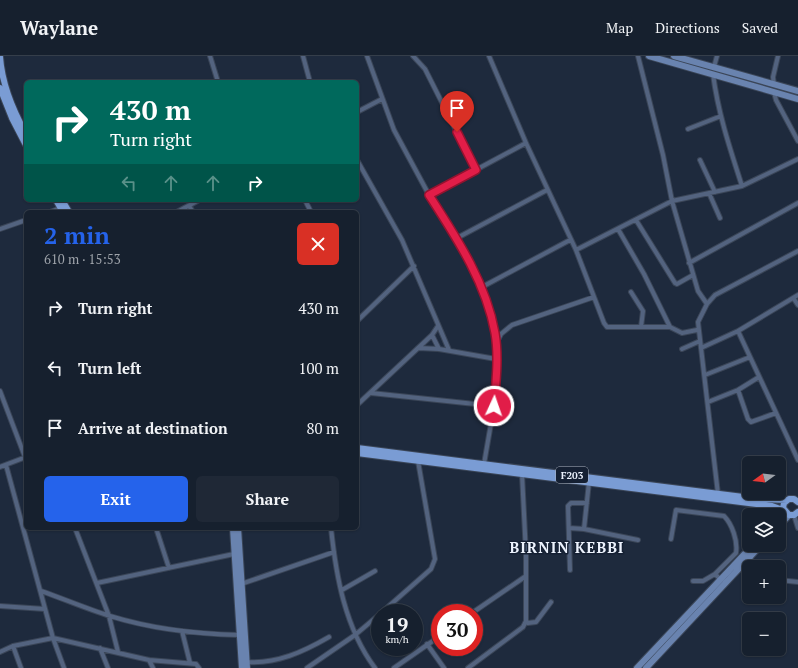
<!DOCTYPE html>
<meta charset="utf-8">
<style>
:root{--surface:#16202e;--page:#1f2836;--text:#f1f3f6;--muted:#9ea3aa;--line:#353e4a;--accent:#2563eb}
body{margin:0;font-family:"PT Serif",serif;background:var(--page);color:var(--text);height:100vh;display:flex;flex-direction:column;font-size:15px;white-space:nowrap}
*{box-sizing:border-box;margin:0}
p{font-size:13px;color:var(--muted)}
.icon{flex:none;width:22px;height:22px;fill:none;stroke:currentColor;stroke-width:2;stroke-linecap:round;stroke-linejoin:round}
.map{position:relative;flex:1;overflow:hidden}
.drawer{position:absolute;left:24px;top:154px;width:335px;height:320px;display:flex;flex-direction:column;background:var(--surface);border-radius:6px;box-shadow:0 1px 3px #0004,0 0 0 1px var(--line)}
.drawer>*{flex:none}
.guide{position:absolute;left:24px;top:24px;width:335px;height:122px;border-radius:6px;box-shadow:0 1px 3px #0004,0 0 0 1px var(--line);background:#00695c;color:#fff;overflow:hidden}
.needle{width:26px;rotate:255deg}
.controls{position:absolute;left:742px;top:400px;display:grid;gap:8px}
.controls a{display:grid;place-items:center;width:44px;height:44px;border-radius:6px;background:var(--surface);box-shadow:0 1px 3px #0004,0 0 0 1px var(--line);font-size:20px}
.speed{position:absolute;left:371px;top:548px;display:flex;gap:8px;font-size:20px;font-weight:700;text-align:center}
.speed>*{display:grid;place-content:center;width:52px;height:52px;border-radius:50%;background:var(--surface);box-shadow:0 1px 3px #0004,0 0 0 1px var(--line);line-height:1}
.speed small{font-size:10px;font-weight:400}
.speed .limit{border:6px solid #d22;background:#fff;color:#111}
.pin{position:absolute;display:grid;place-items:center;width:34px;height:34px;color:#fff;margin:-41px -17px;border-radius:50% 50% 50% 0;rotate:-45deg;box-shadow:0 0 4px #0007}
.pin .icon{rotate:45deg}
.me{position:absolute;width:44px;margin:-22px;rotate:3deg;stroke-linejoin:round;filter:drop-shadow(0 0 3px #0008)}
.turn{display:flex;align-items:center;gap:14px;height:84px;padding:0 20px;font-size:18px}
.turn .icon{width:52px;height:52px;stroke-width:2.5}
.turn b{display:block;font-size:28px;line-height:34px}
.lanes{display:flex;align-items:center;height:38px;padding:0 20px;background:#0003;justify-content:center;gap:20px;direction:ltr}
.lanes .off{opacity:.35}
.round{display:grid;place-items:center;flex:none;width:42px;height:42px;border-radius:6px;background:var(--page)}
.head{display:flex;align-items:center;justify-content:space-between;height:68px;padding:0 20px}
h1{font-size:24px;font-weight:700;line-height:30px;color:var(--accent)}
.cta{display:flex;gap:8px;margin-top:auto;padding:8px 20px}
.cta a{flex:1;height:46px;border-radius:6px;background:var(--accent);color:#fff;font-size:16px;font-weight:700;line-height:46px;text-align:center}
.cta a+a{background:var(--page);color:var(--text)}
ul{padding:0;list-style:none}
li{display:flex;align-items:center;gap:12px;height:60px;padding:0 20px}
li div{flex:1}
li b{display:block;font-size:15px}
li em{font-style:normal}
header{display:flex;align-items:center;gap:24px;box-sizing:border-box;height:56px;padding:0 20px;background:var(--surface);border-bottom:1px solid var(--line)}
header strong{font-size:19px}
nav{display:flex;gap:22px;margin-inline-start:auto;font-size:14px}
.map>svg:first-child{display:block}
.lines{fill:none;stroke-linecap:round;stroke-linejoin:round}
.street-casing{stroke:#3b4658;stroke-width:6}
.secondary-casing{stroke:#3b4658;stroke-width:8}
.primary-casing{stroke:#3b4658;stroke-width:8}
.street{stroke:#53637f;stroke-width:4}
.secondary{stroke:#6983af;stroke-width:6}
.primary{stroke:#7a9cd4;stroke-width:6}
.route-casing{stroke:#92132f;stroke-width:10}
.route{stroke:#e11d48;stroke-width:7}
.labels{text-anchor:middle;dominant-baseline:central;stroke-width:3;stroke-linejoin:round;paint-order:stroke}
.shield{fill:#152033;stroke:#acb3c0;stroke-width:1}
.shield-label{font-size:10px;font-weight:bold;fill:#ecf2fd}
.district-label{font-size:15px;font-weight:bold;letter-spacing:1px;fill:#ecf2fd;stroke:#152033}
</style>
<header>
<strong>Waylane</strong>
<nav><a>Map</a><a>Directions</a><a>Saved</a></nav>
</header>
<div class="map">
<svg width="798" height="612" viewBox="0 0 798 612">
<rect width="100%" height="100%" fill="#1e2a3d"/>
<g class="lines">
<g class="street-casing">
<path id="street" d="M210,0l8,26
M303,0l7,26
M367,0l27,74 35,65 28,43 25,49 13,45 1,27 -2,47 -10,58
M413,0l12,13 51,101
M489,0l37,87 50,107 28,73 3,4h63
M638,0l25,99 9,46 26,90 9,13
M714,11l3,-11
M713,18c5,39 17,75 29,112
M774,29l-1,-8 5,-21
M774,36l2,8 22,41
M357,56l25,-13
M688,73l33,-13
M357,104l45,80 47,110
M700,104l15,32
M709,137l11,25
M429,139l97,-52
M305,144l6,12
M189,150l4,6
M50,156l11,-4
M177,156l22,-12
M636,164l39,63 2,1 16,-9
M0,173l26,-9
M618,173l26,45 26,53 12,6 15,-3
M457,182l90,-48
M576,194l96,-49 70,-15 56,-27
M689,207l109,-60
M482,231l88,-47
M631,236l12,19 -2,16
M794,243l4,6
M357,265l57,-55
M738,275l60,129
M432,279l7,14
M496,288l5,-10 11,-9 82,-28
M418,292l21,1 57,10
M701,292l37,-17 60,-36
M682,293l18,-8
M705,319l45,-18
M738,334l10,29 3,3 25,-9
M0,335l25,66
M371,337l123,13
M708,346l30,-12 21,-13
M357,349l75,-70 6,-9
M6,409l47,173 11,30
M0,411l26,-10
M589,426l-5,47 54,11
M718,438l-20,-172 9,-18 8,-9 83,-44
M794,459l4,13
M75,472l34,88 9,36
M156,472l13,40
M331,472c5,48 14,100 44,140
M569,472l15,1
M671,483l5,-29 48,6c8,8 14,25 12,37l-21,21 5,5
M749,501l8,10
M570,514l-2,-64 3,-3h16
M779,524l19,2
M693,525h10l12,-7
M97,527l137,-29
M241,528l93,-32
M342,534l33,-19
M41,535c23,8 46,18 69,25 42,13 85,18 129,19
M0,550l45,3
M381,557l50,-44 4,-10 -17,-98
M472,557l54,-37
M526,565l2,2 8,-1 15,-20
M182,575l8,32
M427,588l17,24
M13,590l8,22
M100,592l8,20
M0,596l13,-6 40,-8 96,22 47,4 3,4
M149,604l4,8
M246,606c31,2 57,-10 83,-25
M307,612l48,-33 25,-21
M394,612l46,-32
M468,612l55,-41 3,-6v-67l-4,-80"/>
</g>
<g class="secondary-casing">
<path id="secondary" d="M649,0l149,43
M674,0l124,35
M779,461l5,-5
M779,470l10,-11
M233,472l9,140
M238,472l9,140
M637,612l116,-123
M646,612l115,-123"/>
</g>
<g class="primary-casing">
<path id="primary" d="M0,1c2,28 12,52 26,77
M0,32l12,30 14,27
M56,144l7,12
M62,144l7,12
M357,392l402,51 28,1
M357,397l415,53 11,4
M798,446l-4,-3h-5l-5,4 -1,5 6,7h5l4,-3"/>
</g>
<use href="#street" class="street"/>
<use href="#secondary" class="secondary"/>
<use href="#primary" class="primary"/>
</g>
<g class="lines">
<g class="route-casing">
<path id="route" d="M457,76l19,38 -47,25c27,42 57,87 66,138 4,23 1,49 -1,73"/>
</g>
<use href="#route" class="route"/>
</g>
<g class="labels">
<rect class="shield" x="556" y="411" width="32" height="16" rx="3"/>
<g class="shield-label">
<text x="572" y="419">F203</text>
</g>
<g class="district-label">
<text x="567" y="491">BIRNIN KEBBI</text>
</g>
</g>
</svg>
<div class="controls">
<a><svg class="needle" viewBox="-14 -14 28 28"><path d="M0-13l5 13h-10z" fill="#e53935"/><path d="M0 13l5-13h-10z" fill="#9ea3aa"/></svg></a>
<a><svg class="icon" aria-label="layers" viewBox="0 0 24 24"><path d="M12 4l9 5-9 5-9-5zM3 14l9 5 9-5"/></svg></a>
<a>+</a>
<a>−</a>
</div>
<div class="speed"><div>19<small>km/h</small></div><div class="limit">30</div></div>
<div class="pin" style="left:457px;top:76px;background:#d93025"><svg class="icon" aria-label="arrive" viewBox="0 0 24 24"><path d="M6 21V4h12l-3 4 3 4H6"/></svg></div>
<svg class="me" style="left:494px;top:350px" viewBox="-20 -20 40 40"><circle r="17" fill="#e11d48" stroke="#fff" stroke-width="3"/><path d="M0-11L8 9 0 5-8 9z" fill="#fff"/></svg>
<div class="guide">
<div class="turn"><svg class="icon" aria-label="right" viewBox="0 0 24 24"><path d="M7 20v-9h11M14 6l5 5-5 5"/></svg><div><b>430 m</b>Turn right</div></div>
<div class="lanes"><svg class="icon off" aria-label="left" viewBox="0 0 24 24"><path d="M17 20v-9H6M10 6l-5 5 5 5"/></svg><svg class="icon off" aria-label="ahead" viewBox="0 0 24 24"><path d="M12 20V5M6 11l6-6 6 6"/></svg><svg class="icon off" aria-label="ahead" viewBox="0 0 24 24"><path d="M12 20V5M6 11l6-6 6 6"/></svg><svg class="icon" aria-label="right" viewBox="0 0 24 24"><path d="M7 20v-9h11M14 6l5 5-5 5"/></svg></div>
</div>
<section class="drawer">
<div class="head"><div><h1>2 min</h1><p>610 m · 15:53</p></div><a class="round" style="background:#d93025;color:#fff"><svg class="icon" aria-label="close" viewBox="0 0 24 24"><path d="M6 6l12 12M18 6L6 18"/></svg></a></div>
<ul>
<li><svg class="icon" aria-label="right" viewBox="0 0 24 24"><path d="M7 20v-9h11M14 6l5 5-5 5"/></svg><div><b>Turn right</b></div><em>430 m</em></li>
<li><svg class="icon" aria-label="left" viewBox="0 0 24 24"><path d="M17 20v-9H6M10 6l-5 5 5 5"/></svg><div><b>Turn left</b></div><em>100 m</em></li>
<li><svg class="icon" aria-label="arrive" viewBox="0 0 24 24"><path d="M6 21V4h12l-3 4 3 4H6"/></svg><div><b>Arrive at destination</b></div><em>80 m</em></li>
</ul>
<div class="cta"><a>Exit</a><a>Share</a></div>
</section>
</div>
